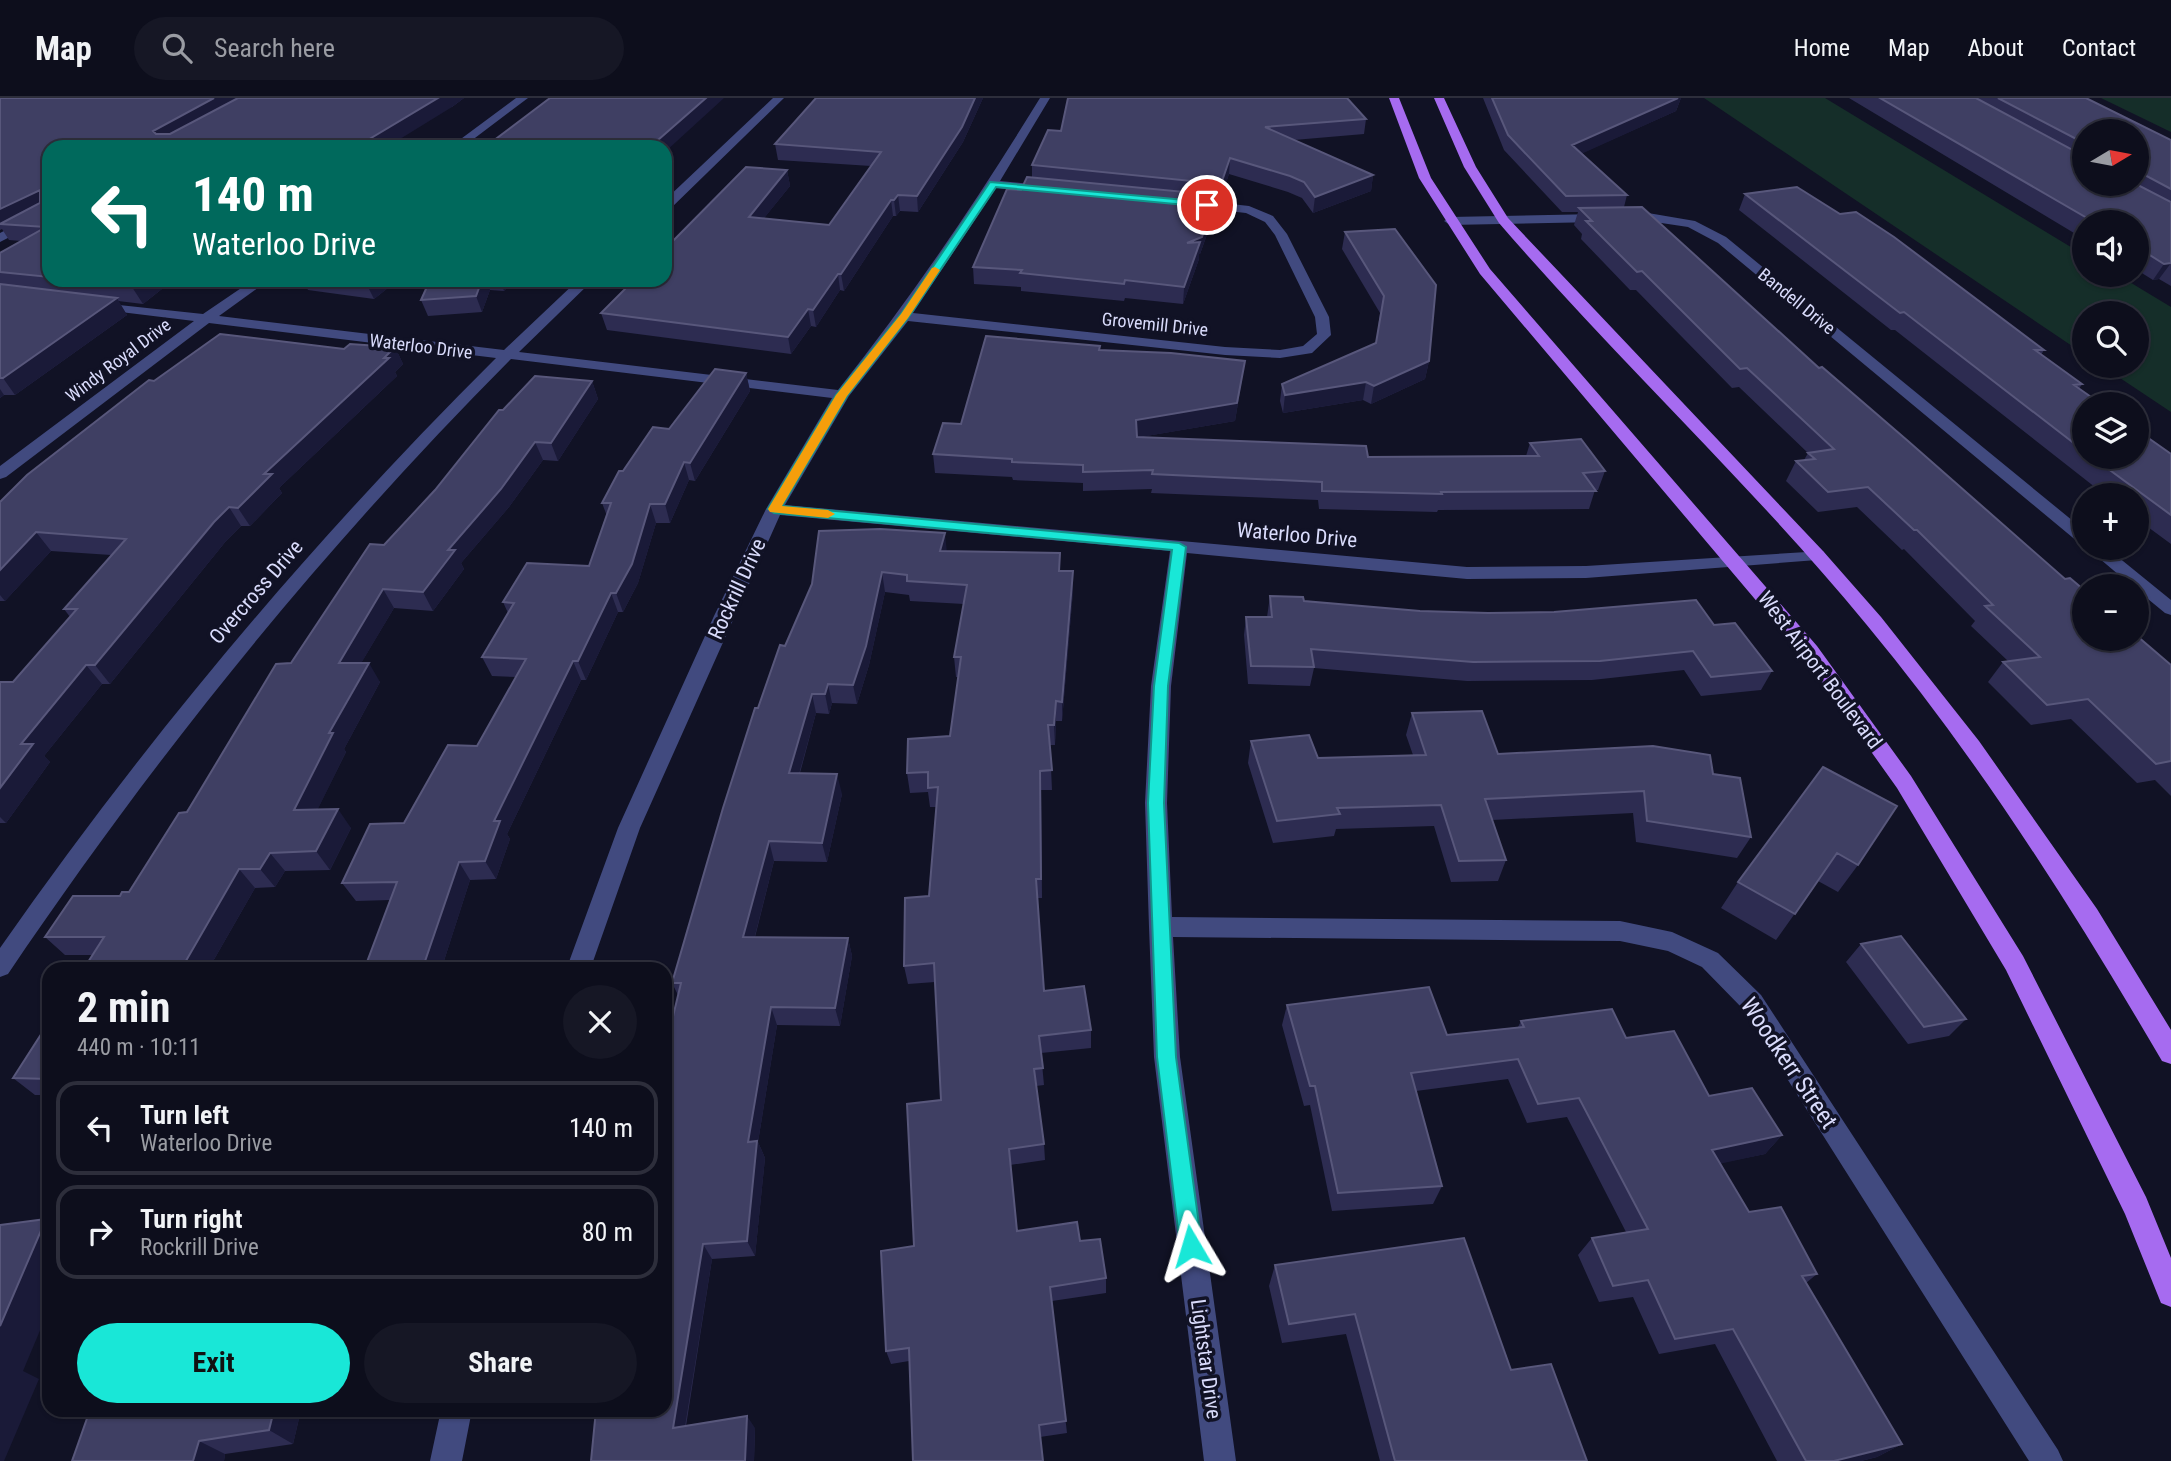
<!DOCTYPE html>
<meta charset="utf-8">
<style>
:root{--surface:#0d0e1c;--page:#161725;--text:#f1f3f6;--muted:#9a9ca3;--line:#2d2e3b;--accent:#19e7d7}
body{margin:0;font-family:"Roboto Condensed",sans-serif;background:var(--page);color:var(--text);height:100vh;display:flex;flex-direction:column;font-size:26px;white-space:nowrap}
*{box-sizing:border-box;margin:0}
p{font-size:23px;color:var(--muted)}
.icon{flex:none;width:38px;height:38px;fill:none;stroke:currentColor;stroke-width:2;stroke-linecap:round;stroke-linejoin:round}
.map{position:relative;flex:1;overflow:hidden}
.details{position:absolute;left:42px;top:864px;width:630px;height:455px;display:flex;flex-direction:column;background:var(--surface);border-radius:21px;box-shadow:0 2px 5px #0004,0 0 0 2px var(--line)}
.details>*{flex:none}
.banner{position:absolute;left:42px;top:42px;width:630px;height:147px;border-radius:21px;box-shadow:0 2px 5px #0004,0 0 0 2px var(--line);background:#00695c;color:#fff;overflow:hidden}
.needle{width:46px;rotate:80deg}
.fabs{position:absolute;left:2072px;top:21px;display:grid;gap:14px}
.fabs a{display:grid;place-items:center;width:77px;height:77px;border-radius:50%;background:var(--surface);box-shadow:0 2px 5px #0004,0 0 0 2px var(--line);font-size:35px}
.pin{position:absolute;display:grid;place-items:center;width:60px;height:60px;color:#fff;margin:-30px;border:4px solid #fff;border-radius:50%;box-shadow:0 2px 7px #0007}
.me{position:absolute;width:77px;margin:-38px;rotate:353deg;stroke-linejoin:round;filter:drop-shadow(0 0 5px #0008)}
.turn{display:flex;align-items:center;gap:24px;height:147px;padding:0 35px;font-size:32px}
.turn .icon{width:91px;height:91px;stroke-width:2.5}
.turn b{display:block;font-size:49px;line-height:60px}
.round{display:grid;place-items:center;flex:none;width:74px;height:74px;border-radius:37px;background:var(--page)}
.headline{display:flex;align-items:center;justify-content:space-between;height:119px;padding:0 35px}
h1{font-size:42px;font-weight:700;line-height:52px}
.cta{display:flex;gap:14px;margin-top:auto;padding:14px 35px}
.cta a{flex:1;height:80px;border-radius:42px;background:var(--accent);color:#111;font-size:28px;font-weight:700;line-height:80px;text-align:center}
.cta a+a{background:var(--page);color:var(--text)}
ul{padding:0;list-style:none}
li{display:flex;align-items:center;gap:21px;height:94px;margin:0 14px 10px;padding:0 21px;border:4px solid var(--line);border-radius:21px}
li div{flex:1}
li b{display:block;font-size:26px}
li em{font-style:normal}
header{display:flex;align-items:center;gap:42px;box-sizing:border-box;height:98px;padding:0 35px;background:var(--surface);border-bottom:2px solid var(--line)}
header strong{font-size:33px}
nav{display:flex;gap:38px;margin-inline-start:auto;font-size:24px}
.search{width:490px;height:63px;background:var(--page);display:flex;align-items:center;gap:18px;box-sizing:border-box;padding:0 24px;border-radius:38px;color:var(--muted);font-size:26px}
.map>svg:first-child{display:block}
.green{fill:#152e29}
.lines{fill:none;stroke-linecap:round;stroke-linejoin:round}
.minor{fill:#414a7f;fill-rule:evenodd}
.major{fill:#a66bf0;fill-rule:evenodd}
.wall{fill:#2d2c51;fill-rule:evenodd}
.shaded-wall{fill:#1a1a38}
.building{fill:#3f3f63;stroke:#58577b;stroke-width:2}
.route{fill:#19e7d7;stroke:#10968c;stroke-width:2}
.slow{fill:#f59e0b}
.labels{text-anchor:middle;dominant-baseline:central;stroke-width:7;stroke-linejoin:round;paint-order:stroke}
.far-street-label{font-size:18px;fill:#d9dbfb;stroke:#111225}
.street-label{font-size:21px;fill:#d9dbfb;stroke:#111225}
.near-street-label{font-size:24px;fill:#d9dbfb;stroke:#111225}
</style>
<header>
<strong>Map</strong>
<div class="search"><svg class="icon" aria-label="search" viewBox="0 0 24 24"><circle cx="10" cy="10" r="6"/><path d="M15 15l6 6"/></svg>Search here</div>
<nav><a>Home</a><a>Map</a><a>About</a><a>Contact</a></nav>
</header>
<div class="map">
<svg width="2171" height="1363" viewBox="0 0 2171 1363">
<rect width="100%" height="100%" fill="#111225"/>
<path class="green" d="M1704,0h121l259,157v20h34l53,32v105l-69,-46h35v-53h-53v41z
M2101,0h70v34z"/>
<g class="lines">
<path class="minor" d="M516,0h12l-65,49h-13z
M773,0h11l-115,112 -4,1v-11z
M1040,0h10l-50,83 50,5 6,4 -6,4 -54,-6 -83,125 312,34 55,3 23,-4 14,-12 -2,-17 -40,-82 -10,-13 -19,-9 -63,-7 -2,-3 6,-4 62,7 24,10 14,18 42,83 2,18 -19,18 -32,5 -55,-3 -317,-34 -59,75 -64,109 682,62 119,-1 237,-15 3,4 -3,4 -6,1 -231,18 -119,1 -280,-26 -16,133 -4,117 5,114 448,4 52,11 46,21 43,42 297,455 5,11h-34l-286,-452 -41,-42 -34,-16 -48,-10 -447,-4 7,120 56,404h-32l-50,-404 -5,-130 -4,-124 6,-117 19,-135 -390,-36 -140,313 -50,142h-24l52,-142 96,-212 52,-107 66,-111 -321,-39c-189,190 -353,393 -503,615l-8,3v-29c149,-213 312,-407 496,-590l-287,-35 -203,154 -6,2v-13l194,-145 -98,-12 -7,-4 2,-3 112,12 50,-34h16l-50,36 285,34 74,-70h15l-74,72 319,38c74,-93 140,-191 202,-292z
M49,110v9l-49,25v-9z
M1648,115l47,8 31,16 358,293v13l-6,-1 -360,-299 -30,-16 -40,-6 -198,4 -6,-4 6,-4z
M2087,450h20l64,52v15l-6,-2 -28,-23v-4h-5z
M441,1312h31l-10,51h-32z"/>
<path class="major" d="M1389,0h10l32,80 59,91 327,377 94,130 112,180 123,241 25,61v49l-10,-4 -36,-89 -119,-244 -109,-182 -94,-132 -323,-382 -61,-96z
M1434,0h10l32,69 32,51 315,333 58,66 98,124 118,168 74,121v34l-9,-3c-89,-152 -183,-301 -296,-437 -115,-140 -249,-264 -367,-401l-35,-56z"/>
</g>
<path class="wall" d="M0,0h464l-12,9 -403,40v133h135l-3,2 -9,-1 -29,23 -25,-3 9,14 -112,80h-11l-4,3v-145l21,-12 -12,-1 -7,-11 -2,1z
M816,0h167l-20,44 -45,70 -18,-1 -4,5h-3l-49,75 -4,-1 -24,37 -5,-1 -20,28 -184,-24 -6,-17 186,-143 3,16 -26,32 65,7 42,-59 -93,-6 -3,-16z
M1483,0h198l-5,13 -94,42 45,42 -3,12 195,161 246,211 106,86v131l-16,-16 -18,3 -66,-64 -40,6 -43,-43 15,-20 5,-1 -37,-35 4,-5 -71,-72 -2,1 -45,-43 -39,5 -32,-31 10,-20 8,-1 4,-7 -69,-66 -7,1 -96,-98h-6l-49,-51 1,-5 -8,-9 4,-13h-16l-58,-62z
M1849,0h237l85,42v146l-12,-7 -6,1 -16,-10v-48h-53v17zM2084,33h53v53h-53z
M1366,21l-2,15 -70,6 79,35 -2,16 -58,22 -11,-15 -14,-6 -59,-18 -9,26h-4l-1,12 -15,42h-1v5l-16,45 -58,-6 -1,3 -103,-10v-4l-47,-3 -1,-17 48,-77 11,-12v-13l29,-34z
M1745,96l299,156 -3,5 41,29 -3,5 5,15v53h53l34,-3v90l-34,-25v-24h-32l-210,-165h-4l-152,-120z
M1345,134l84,129 -4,18 -54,25 -8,-4 -80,13 -3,-12 2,-17 94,-41 4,-30 -38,-64z
M303,182h95l-24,19 -66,-9z
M430,182h85l-11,11 -14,-1 -8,22 -54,4 -7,-16z
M395,249l8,17 -8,8 2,4 -118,112 3,5 -32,33h-9l-15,15 -116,143h-8l-58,72 6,6 -44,61h-6v-141h13l57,-65 -6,-8 47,-54 -60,-4 -46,50h-5v-99l154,-121 190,-32z
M1100,252l145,11 -10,60 -95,16 228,20 158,-1 4,-13 75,28 -7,19h-3l-6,19 -151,1 -1,2 -118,-3 -1,-9 -167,-7 1,-4 -69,2v-8l-70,-3 -1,-3 -77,-4 -2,-19 28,-30z
M746,275l4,18 -55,90 -6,-1 -19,43h-14l-18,60 -15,29h-5l-32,68h-5l-74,154 3,5 -14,40 -26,1 -29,90h-77l26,-70 -34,1 -14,-18 62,-60 73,-77 39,-69 -24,-1 -10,-19 26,-44 -5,-11 86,-36 18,-50 -5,-13 21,-32 46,-42z
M592,283l6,18 -40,62 -15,-1 -34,47 -48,56 3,6 -31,42 -39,-3 -33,55 19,19 -36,67 2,3 -29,58 34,18 -21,42 -45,1 -10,16 -20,1 -47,82h-125l10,-15h-28l-20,-18 75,-41 9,-4 162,-229 93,-118 51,-55 68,-80z
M946,453l114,20h13v20l-11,130h-6l-1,24h-5l2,45h-11l1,108h-5l7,93 47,39v18l-50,5 3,32 -8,1 8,58 1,16 -35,5 7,66 63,10 26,37v15l-54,8 15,132 -27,4 -131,-76 -18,3 -5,-13 28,-105 27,-146 -6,-118 -27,2 -4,-18 25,-70 7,-89h-6l-2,-15 -18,1 -3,-20 43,-37 8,-59h-2l-2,-20 10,-53 -54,-3 -1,-6 -24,-3 -16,73 -12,39 -25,-1 -3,11 -13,-1 -16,60 42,21 -15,68 -53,-1 -19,76 93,1 4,18 -12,70 -63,-1 -19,117 7,16 -10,98 -43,3 -26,167 69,2 -1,33h-163l74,-51 13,-415 -6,-12 86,-275 54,-124z
M1270,498l34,5 116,10 294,14 58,46 -11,19 -60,6 -17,-26 -92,10 -125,1 -153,-13 -4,18 -62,-2 -4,-49 2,-18h21z
M1412,615l86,41 215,20 38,63 -14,21 -101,-16 -3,-29 -141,7 14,40 -8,21 -47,1 -17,-56 -98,3 -2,7 -61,7 -25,-80 3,-22 67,17 95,-3 -7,-20z
M1823,669l35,98 -20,27 -20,-11 -42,59 -55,-32 17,-26z
M1861,846l105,75 -17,17 -41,8 -62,-82z
M1287,907l160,30 71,-8 3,-6 105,17 83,58 73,39 -17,19 -45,9 29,49 68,62 -11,9 96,161 -25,13 -16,4h-84l-62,-117 -56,10 -26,-57 -34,5 -21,-47 14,-17 34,-6 -59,-115 -40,6 -19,-44 -92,12 26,95 -9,18 -101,7 -22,-106 -6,1 -22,-81z
M49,924v73h-14l-22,-17z
M1275,1167l236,105 76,91h-207l-34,-127 -64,9 -13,-57z
M90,1312h211l-8,34 -68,10 -1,7h-152z"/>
<path class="shaded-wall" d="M214,0h34l-87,49 -8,-16z
M438,0h26l-12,9 -65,40h-31z
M706,0h18l-59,54v-5h-15z
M975,0h8l-20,44 -45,70 -1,-16z
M1678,0h3l-5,13 -108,49 4,-15z
M1230,60l-1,16 -9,26 1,-16z
M787,72l3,16 -38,47 -3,-16z
M1373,77l-2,16 -58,22 2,-16z
M40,92l9,15 -49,19v-15z
M898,97l2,16 -4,5 -2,-16z
M1217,97l-2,17 -15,42h-1v5l-16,45 4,-61z
M891,102l2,16 -49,75 -3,-17z
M2171,165l-12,16 -6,1 11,-16z
M838,176l2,16 -24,37 -3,-17z
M142,182h30v1l-29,23 -11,-17z
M370,182h28l-24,19 -8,-16z
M482,182h4l4,10 -8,22 -6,-16z
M500,182h15l-11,11z
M117,200l10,17 -112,80 -12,-17z
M808,211l3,17 -20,28 -3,-17z
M395,249l8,17 -8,8 2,4 -118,112 3,5 -32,33 -12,-18 26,-34z
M1245,263l-10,60 -100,17 1,-18z
M1429,263l-4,18 -54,25 3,-18z
M746,275l4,18 -55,90 -5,-18z
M592,283l6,18 -40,62 -7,-18z
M1366,284l-3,18 -80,13 2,-18z
M0,291l4,6 -4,3z
M535,344l8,18 -34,47 -48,56 3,6 -31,42 -10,-19 25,-42z
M684,364l5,18 -19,43 -5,-19z
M650,406l6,19 -18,60 -15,29 -7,-19z
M229,409l12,19 -15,15 -116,143 -15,-19 119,-143z
M36,434l15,19 -46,50 -5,-6v-25z
M945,435l2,20 -7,-2z
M1073,473v20l-11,130v-19z
M882,474l3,20 -16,73 -12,39 -4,-19z
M383,491l11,19 -44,74 -11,-19z
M611,495l7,19 -32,68 -8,-19z
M573,563l8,19 -74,154 3,5 -14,40 -11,-18 9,-40z
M369,565l11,19 -36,67 2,3 -38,77 -14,-19 35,-77z
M86,567l16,19 -58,72 6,6 -44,61 -6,-6v-29l21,-44z
M828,586l4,19 -3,11 -4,-20z
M812,596l4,19 -22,79 -5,-19z
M1056,603v20l-1,24 -1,-20z
M837,676l5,20 -15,68 -5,-19z
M338,711l13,19 -21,42 -14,-19z
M769,743l5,20 -24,94 -7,-18z
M270,755l15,18 -10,16 -15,-18z
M459,764l11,18 -29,90h-19z
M239,771l16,19 -47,82h-21l-4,-4z
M848,840l4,18 -12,70 -5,-18z
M771,909l6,18 -19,117 7,16 -10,98 -8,-15 1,-99z
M1782,1037l-17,19 -69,15 16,-19z
M46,1121l3,2v88l-26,62 16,8 -35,82h-4v-135z
M703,1146l9,15 -29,180 -10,-11z
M274,1312h27l-8,34 -24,-14z
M747,1318l8,12 -1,33h-9z
M199,1343l26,13 -1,7h-31z
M1902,1346l-25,13 -16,4h-27z"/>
<path class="building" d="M0,0h214l-61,33 3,3h14l68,-36h200l-82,49h-307v130l-49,-5v-19l46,-26 -46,-3 40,-21v-13l-40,19z
M550,0h156l-56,49h-165z
M816,0h159l-13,29 -45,69 -19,-1 -4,5h-3l-50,74h-3l-25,36 -5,-1 -20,28 -187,-24 33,-33h31v-31l81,-82 41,3 -38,47 80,8 52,-73 -106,-8z
M1068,0h279l19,21 -101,8 108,48 -58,22 -11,-15 -14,-6 -60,-18 -9,26 -189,-19 16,-35 13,1z
M1492,0h186l-106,47 55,50 -61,1 -58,-61z
M1880,0h96l108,58v28h52l35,18v61l-7,1 -27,-17v-25h-43z
M1998,0h88l85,42v49l-34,-18v-40h-53v12z
M1027,79l190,18 -15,42 -15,6 13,-1 -16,45 -59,-7 -1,4 -104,-11 2,-3 -49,-3 34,-78 14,1z
M1797,89l43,27 16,-2 38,25 150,113h-9l47,34 -8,1 27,19h-17v47l-180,-139 -4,1 -155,-119z
M1642,109l177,161 3,-1 86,74 157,138 5,-1 14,12v49h53v-3l34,29v96l-15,3 -68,-65 -41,6 -44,-43 37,-5 -55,-51 8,-1 -76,-75h-3l-46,-43 -40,5 -32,-31 19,-2 -7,-6 26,-4 -87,-81 -7,1 -98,-98 -5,1 -51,-51h6l-13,-13z
M1395,131l41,56 -7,76 -55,25 -8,-4 -81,13 -3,-11 94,-41 8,-47 -39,-64z
M71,182h71l-10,7z
M345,182h25l-4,3z
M430,182h52l-6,16 -55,4z
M0,186l117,14 -114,80h-3z
M220,236l124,15 6,-5 45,3 -11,11h5l-125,116h8l-34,34 -9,-1 -15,15 -119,143h-9l-65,79h12l-33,44v-106h13l64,-73h-13l62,-70 -90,-7 -36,38v-68l27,-27 122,-95 5,1z
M986,238l114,10 -1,4 72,3 74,8 -8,42 -101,17 1,17 229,9 2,11 171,-1 -9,-13 51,-4 24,32 -22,2 13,18 -155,1 1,2 -120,-3v-9l-170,-8 1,-4 -70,2v-7l-71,-3v-3l-79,-5 10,-31 18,1z
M715,271l31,4 -56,90 -6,-1 -19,42h-15l-18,60 -16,29h-5l-33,68h-5l-79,160h6l-15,40 -26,1 -37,108h-58l33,-88 -55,1 28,-59 34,-1 44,-78 29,1 49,-87 -44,-2 32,-54 -11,-1 24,-39 62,3 22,-63h-9l17,-32h4l30,-44 16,2z
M535,278l57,5 -41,62 -16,-1 -34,47 -53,61h7l-32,42 -40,-3 -44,74h30l-40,70h4l-39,77 44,-1 -22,42 -46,2 -10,16h-21l-56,97h-38l-2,4h-60l21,-33h-59l28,-41h47l2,-4h7l50,-79 8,-1 89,-148 15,-1 79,-119 14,1 51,-55 64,-80h4z
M2137,332l34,24v61l-79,-58h45z
M880,431l65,4 -5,18 120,2 -1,18h14l-11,131 -6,-1 -2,24h-6l4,45 -12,1 1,108h-5l8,112 40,-5 7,44 -52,6 4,32 -9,1 10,75 -35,5 8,82 60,-9 3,19 20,-2 6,39 -56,9 16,134 -27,4 4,36h-130l-4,-113 -23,3 -5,-100 33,-5 -7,-142 34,-4 -7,-137 -30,3 1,-68 24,-2 9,-109 -10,1v-16l-21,1 1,-34 42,-3 11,-79h-7l13,-72 -60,-4v-6l-25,-3 -16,74 -13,39 -25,-1 -3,10h-13l-23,79 48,1 -15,69 -53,-2 -26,96 105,1 -13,70 -64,-1 -23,135 9,-1 -10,100 -44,3 -30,184 74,-12 -2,45h-154l5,-51h69v-360l16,-67h-9l51,-175 32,-100h3l22,-63 5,1 27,-62 7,-53z
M1270,498l33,1 1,4 116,10 68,2 66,-1 142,-12 18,25 21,-2 37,48 -61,6 -18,-26 -93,10 -127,1 -162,-13 3,18 -63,-1 -5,-49h26z
M1482,613l16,43 155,-8 57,9 3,19 27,4 11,59 -104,-16 -3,-30 -159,8 21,61 -47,1 -18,-56 -104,3 3,6 -63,7 -26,-80 58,-6 9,23 108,-3 -14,-42z
M1823,669l74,39 -39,59 -21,-12 -42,61 -57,-32z
M1901,838l65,83 -42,8 -63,-83z
M1429,889l18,48 77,-8 -3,-6 91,-12 14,29 48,-7 35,65 43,-8 30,47 -70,15 37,62 32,-5 36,67 -15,2 100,168 -68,17h-28l-73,-132 -58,10 -27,-59 -35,6 -21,-48 56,-9 -69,-131 -41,6 -20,-45 -107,14 31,113 -104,7 -23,-107h-5l-23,-81z
M49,924v57l-36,-1z
M46,1121l-46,107v-101z
M1464,1140l47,132 40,-6 36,97h-192l-40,-147 -66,10 -14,-59z
M90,1312h184l-5,20 -70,11 -6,20h-121z"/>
<path class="route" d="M990,84l217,20 4,3 -4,2 -211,-20 -88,131 -61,78 -65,110 397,37 7,4 -18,139 -4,117 12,254 26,189 -4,7 -7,4 -8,-4 -3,-7 -23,-189 -9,-254 6,-117 18,-136 -398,-37 -6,-4 68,-114 65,-81z"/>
<path class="slow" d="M935,169l5,3 -32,48 -61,78 -65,110 46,4 7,4 -7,4 -58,-6 -2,-3 68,-114 65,-81 31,-46z"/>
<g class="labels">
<g class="far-street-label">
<text transform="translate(1797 203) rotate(39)">Bandell Drive</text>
<text transform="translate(1155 226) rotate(6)">Grovemill Drive</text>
<text transform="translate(421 248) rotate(7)">Waterloo Drive</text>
<text transform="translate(118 262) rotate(-37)">Windy Royal Drive</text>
</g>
<g class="street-label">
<text transform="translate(1297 437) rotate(5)">Waterloo Drive</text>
<text transform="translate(737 491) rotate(-65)">Rockrill Drive</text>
<text transform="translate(256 494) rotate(-49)">Overcross Drive</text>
<text transform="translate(1820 572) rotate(53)">West Airport Boulevard</text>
<text transform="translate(1206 1261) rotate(82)">Lightstar Drive</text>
</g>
<g class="near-street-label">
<text transform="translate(1789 965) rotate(56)">Woodkerr Street</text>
</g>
</g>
</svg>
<div class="fabs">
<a><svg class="needle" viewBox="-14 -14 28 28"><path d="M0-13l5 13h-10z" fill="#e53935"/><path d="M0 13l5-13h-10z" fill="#9a9ca3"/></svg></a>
<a><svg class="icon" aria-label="sound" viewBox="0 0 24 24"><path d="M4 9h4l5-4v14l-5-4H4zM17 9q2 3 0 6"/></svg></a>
<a><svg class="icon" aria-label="search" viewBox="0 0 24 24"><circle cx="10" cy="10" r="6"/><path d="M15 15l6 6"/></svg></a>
<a><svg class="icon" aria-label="layers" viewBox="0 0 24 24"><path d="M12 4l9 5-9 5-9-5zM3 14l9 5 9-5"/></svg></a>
<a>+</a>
<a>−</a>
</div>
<div class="pin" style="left:1207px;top:107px;background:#d93025"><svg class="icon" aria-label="arrive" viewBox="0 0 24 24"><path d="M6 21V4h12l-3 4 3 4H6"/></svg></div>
<svg class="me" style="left:1191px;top:1148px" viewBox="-20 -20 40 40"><path d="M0-17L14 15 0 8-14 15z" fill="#19e7d7" stroke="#fff" stroke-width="4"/></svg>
<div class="banner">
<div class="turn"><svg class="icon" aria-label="left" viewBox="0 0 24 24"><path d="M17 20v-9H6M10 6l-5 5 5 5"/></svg><div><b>140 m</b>Waterloo Drive</div></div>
</div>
<section class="details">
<div class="headline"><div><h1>2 min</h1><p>440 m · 10:11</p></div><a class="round"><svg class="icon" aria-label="close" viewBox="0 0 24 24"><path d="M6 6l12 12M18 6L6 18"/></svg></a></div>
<ul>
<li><svg class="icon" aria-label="left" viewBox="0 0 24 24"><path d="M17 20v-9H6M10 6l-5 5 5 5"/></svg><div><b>Turn left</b><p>Waterloo Drive</p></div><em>140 m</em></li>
<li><svg class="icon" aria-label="right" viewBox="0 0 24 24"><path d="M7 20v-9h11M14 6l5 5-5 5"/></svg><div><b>Turn right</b><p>Rockrill Drive</p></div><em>80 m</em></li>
</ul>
<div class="cta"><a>Exit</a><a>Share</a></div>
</section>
</div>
